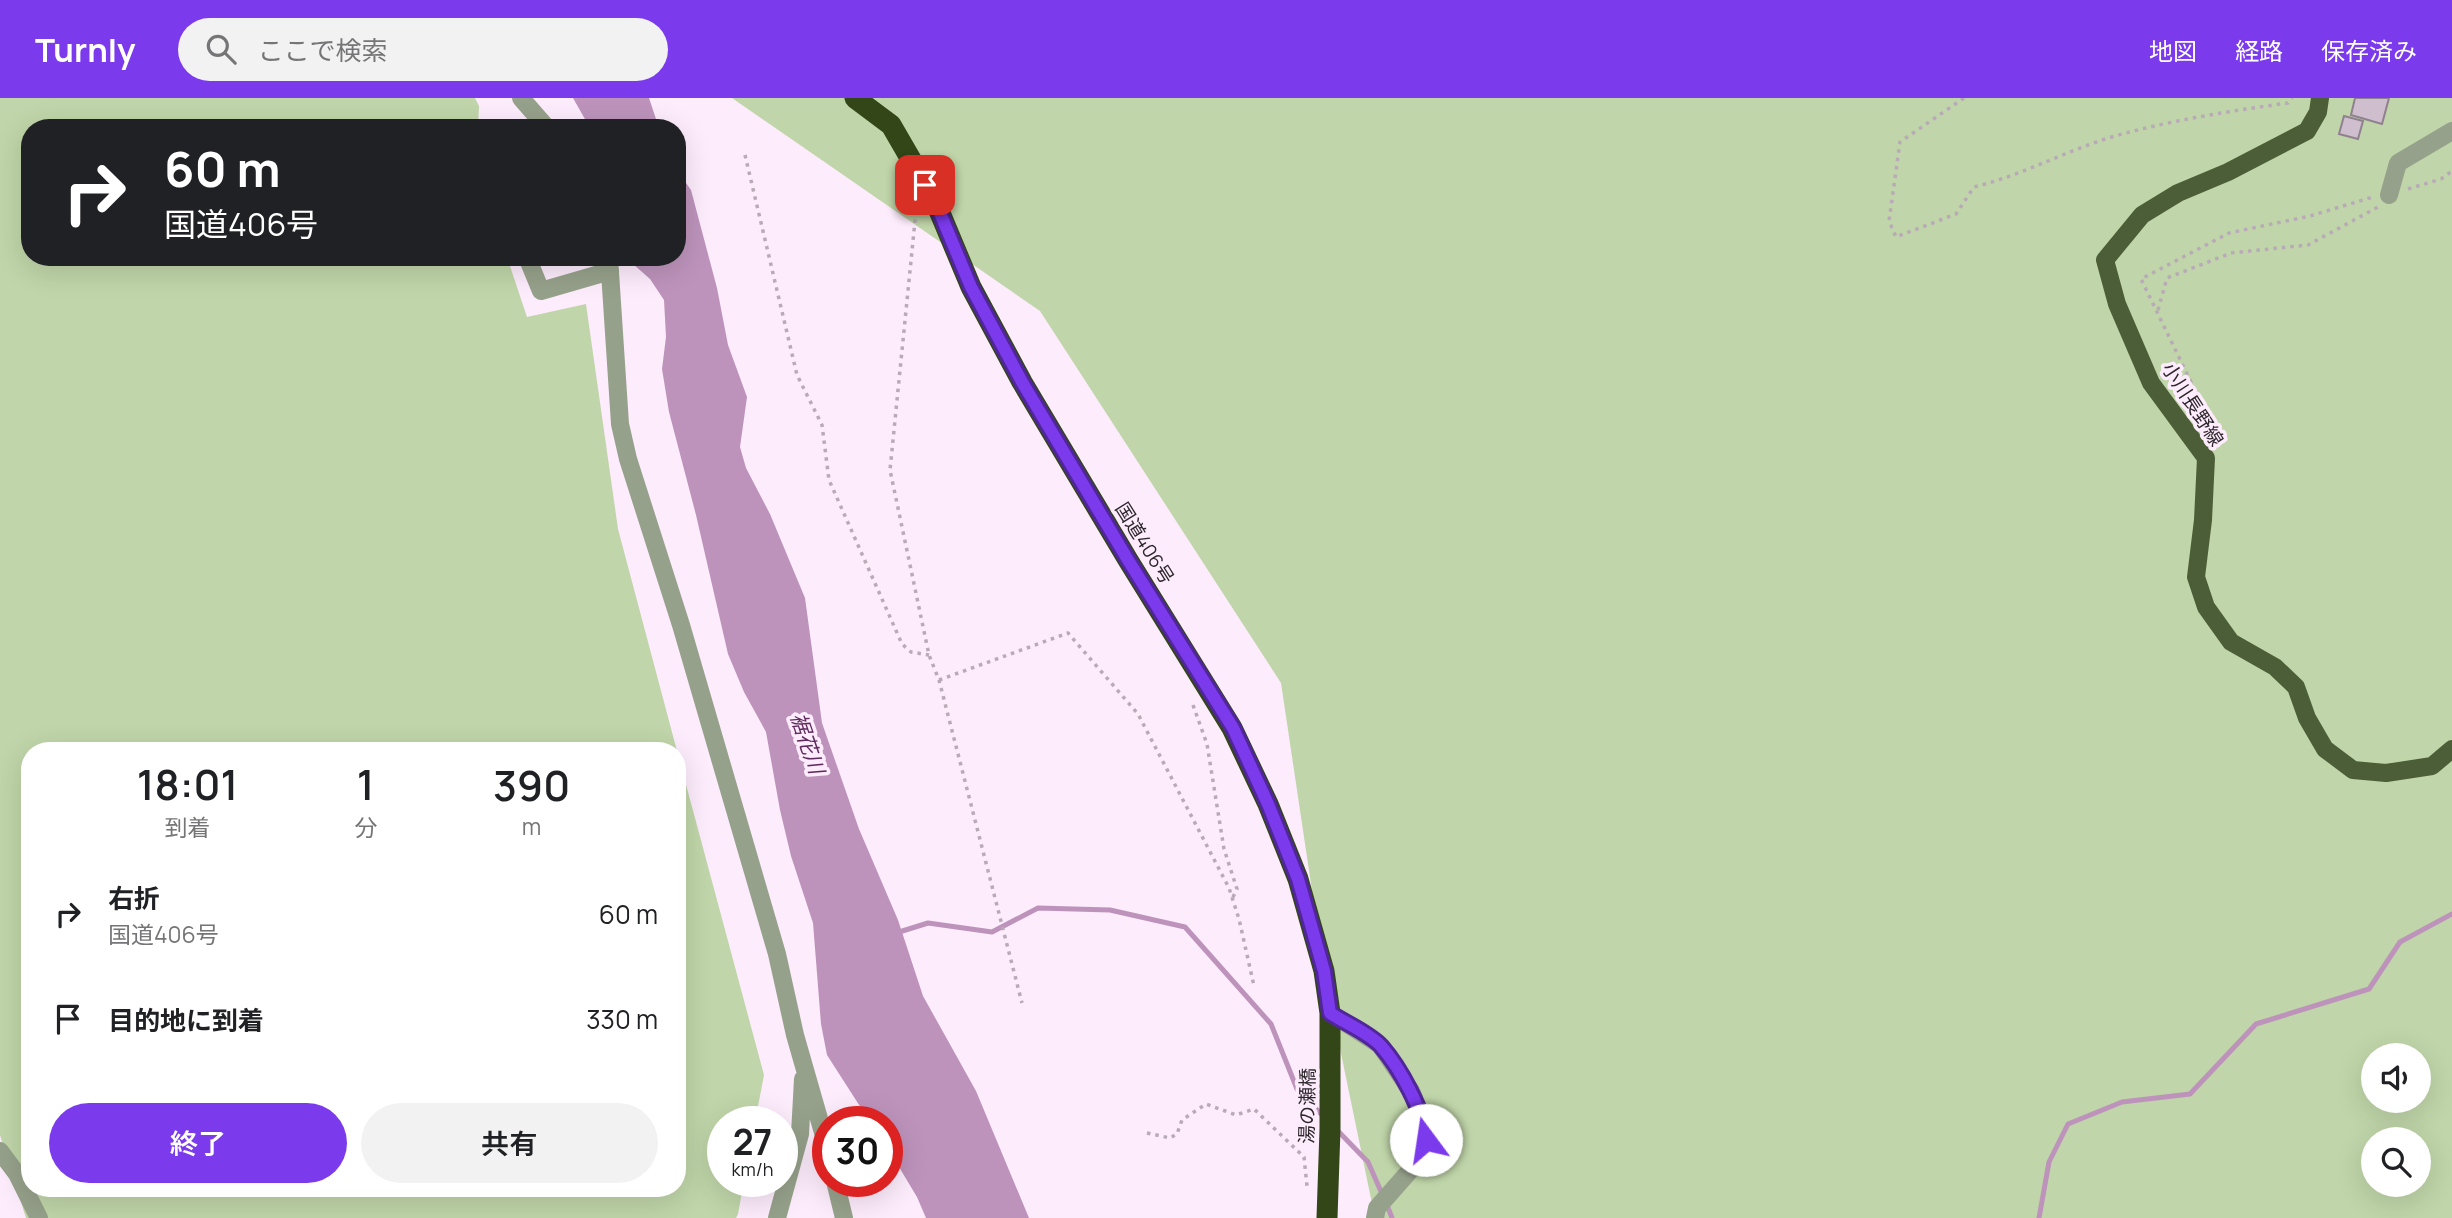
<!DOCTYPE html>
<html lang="ja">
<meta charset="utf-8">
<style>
:root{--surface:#fff;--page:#f2f2f2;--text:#202124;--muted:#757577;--accent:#7c3aed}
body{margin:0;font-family:Manrope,"Noto Sans JP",sans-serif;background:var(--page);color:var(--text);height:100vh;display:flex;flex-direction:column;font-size:26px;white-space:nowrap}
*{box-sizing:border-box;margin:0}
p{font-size:23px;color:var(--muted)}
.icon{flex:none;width:38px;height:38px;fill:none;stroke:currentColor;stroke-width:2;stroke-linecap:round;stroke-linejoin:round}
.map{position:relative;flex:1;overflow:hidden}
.sheet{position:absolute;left:21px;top:644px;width:665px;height:455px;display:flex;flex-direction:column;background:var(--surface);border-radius:28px;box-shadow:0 7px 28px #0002}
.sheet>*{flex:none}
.hud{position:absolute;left:21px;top:21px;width:665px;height:147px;border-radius:28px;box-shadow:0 7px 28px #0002;background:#202124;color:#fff;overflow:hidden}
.controls{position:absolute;left:2361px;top:945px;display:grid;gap:14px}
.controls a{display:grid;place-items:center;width:70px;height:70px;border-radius:50%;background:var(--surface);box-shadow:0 7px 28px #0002;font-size:35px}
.speed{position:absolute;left:707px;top:1008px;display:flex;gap:14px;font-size:35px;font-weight:700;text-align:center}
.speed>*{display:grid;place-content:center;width:91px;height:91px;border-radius:50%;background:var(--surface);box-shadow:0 7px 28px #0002;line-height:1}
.speed small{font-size:18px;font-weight:400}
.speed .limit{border:10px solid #d22;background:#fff;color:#111}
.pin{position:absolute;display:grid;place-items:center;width:60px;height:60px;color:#fff;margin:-30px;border-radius:14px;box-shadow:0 4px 10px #0006}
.me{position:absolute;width:77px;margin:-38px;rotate:346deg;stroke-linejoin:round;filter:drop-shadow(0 0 5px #0008)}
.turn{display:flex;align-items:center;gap:24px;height:147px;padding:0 28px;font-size:32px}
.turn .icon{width:91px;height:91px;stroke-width:2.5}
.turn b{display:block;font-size:49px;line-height:60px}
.eta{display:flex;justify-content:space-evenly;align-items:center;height:119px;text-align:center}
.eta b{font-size:42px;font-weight:600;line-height:49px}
.primary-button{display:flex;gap:14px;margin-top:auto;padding:14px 28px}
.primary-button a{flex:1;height:80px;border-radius:42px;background:var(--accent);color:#fff;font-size:28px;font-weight:600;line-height:80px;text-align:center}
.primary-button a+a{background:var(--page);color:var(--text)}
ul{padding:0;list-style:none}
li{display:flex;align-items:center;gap:21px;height:105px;padding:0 28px}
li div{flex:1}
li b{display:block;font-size:26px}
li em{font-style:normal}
header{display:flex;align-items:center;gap:42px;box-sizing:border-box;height:98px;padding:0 35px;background:var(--accent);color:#fff}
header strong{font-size:33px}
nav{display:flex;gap:38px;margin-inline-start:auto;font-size:24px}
.search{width:490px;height:63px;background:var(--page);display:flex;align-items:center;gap:18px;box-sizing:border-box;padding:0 24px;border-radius:38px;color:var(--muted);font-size:26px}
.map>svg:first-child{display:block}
.green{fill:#c0d5a9;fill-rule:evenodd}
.water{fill:#bd93bb}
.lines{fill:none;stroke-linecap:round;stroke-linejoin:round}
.stream{stroke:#bd93bb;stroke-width:5}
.building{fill:#cfbfce;stroke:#90818f;stroke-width:2}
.path{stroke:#b8aab7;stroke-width:3.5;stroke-dasharray:3.5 5;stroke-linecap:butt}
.minor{stroke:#96a18b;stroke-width:18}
.major{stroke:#4c5e37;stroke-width:18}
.highway{stroke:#324617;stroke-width:21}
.route-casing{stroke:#51269a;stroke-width:18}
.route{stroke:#7c3aed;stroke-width:12}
.labels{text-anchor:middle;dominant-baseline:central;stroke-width:7;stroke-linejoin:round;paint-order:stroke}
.street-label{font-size:19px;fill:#2d272c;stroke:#fdecfc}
.water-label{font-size:21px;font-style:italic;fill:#5f2a5e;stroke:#fdecfc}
</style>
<header>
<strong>Turnly</strong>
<div class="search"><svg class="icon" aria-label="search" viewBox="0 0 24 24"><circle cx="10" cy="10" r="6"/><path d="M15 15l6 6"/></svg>ここで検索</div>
<nav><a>地図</a><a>経路</a><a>保存済み</a></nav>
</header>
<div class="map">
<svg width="2452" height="1120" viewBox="0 0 2452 1120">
<rect width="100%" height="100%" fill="#fdecfc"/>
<path class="green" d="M0,0h475l4,8 -1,22h-448v129h477l20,60 59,-13 32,225 59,222h-647v437h647v-437l87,324 -9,47h-32v59h21l-6,33 -2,4h-710l-26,-83z
M732,0h1720v1120h-1077l-51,-247 -43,-288 -241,-372zM2373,957h45v46h-45zM2373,1041h45v46h-45z"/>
<path class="water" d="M573,0h76l10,30h-69z
M677,72l14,20 26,98 11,57 19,52 -7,50 6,21 24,46 35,84 17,125 37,106 39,91 25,76 53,95 53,127h-103l-9,-21 -30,-50v-25h-17l-43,-67 -6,-31 -8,-101 -22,-67 -11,-46 -14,-78 -22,-40 -16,-38 -32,-139 -27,-103 -7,-43 4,-32 -2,-37 -14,-21 -17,-15 -3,-7h47z"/>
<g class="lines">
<path class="stream" d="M896,835l32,-10 64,9 46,-24 72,2 75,17 86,97 26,65 26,27
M1337,1032l31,32 15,34
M1387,1107l5,13
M2039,1120l10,-56 19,-38 54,-22 68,-8 66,-70 113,-35 31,-47 52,-28"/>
</g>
<path class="building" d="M2355,0h34l-7,26 -31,-9z
M2344,18l19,5 -5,18 -19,-5z"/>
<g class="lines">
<path class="path" d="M1964,0l-64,44 -11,79 7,16 60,-23 18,-27c49,-12 93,-37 141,-51 57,-16 115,-25 173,-33l4,-5
M745,57l52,220 25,50 7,55 73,164 9,8 18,3
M2408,91l33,-10 11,-8
M916,113l-26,259 39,185 10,25 83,323
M2158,212l9,-32 64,-25 77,-8 70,-38
M2175,291l16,-7 -50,-103 88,-46 81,-17 63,-19
M939,582l129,-47 70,81 91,174 10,31 15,67
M1193,607l14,39 17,105 13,40 -5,10
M1147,1035l23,5 7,-4 5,-14 24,-16 30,11 18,-6 50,48 3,29"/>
<path class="minor" d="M521,0l26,30
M2389,97l9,-32 54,-32
M527,159l14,34 69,-20
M609,159l11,167 8,35 53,166 96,329 18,81 33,115
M1330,915l50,32 31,46 14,33 1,16 -12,26 -37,42 -2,10
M0,1053l17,23 22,44
M835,1083l9,37
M777,1120l23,-84 3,-55"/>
<path class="major" d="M2320,0l-2,14 -11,19 -79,41 -50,21 -36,22 -37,45 12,44 34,79 55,75 -3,62 -7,57 10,30 25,35 44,25 21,20 11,31 18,31 28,21 33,3 46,-7 20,-17"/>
<path class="highway" d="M855,0l36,27 44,76 36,86 51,95 106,178 104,168 36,76 30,75 26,92 6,42v116l-3,89"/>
</g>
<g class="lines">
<g class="route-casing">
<path id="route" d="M925,87l10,16 36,86 51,95 106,178 105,168 35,76 30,75 26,92 6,42c15,10 39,20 51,33 19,22 43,65 45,94"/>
</g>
<use href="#route" class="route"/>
</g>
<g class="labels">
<g class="street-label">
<text transform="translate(2193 306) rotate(57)">小川長野線</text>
<text transform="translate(1145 445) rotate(58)">国道406号</text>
<text transform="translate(1307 1008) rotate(-89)">湯の瀬橋</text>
</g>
<g class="water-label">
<text transform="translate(808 645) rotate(71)">裾花川</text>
</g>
</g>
</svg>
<div class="controls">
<a><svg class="icon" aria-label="sound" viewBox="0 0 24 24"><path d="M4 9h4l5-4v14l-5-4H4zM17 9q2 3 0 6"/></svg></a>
<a><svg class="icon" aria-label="search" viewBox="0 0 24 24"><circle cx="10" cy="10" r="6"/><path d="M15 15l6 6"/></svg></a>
</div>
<div class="speed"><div>27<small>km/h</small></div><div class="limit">30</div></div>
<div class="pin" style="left:925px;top:87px;background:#d93025"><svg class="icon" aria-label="arrive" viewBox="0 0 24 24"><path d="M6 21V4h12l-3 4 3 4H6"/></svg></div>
<svg class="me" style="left:1426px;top:1042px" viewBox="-20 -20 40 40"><circle r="19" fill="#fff"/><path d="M0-13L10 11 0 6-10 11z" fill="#7c3aed"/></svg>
<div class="hud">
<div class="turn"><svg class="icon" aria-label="right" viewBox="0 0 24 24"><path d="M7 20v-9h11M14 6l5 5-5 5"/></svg><div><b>60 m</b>国道406号</div></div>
</div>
<section class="sheet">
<div class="eta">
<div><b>18:01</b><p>到着</p></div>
<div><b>1</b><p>分</p></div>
<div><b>390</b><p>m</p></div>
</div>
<ul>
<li><svg class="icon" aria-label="right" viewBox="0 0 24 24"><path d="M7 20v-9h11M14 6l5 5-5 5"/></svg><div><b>右折</b><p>国道406号</p></div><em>60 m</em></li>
<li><svg class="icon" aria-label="arrive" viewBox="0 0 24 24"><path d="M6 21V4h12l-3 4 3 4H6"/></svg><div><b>目的地に到着</b></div><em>330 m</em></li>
</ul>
<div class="primary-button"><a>終了</a><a>共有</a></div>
</section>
</div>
